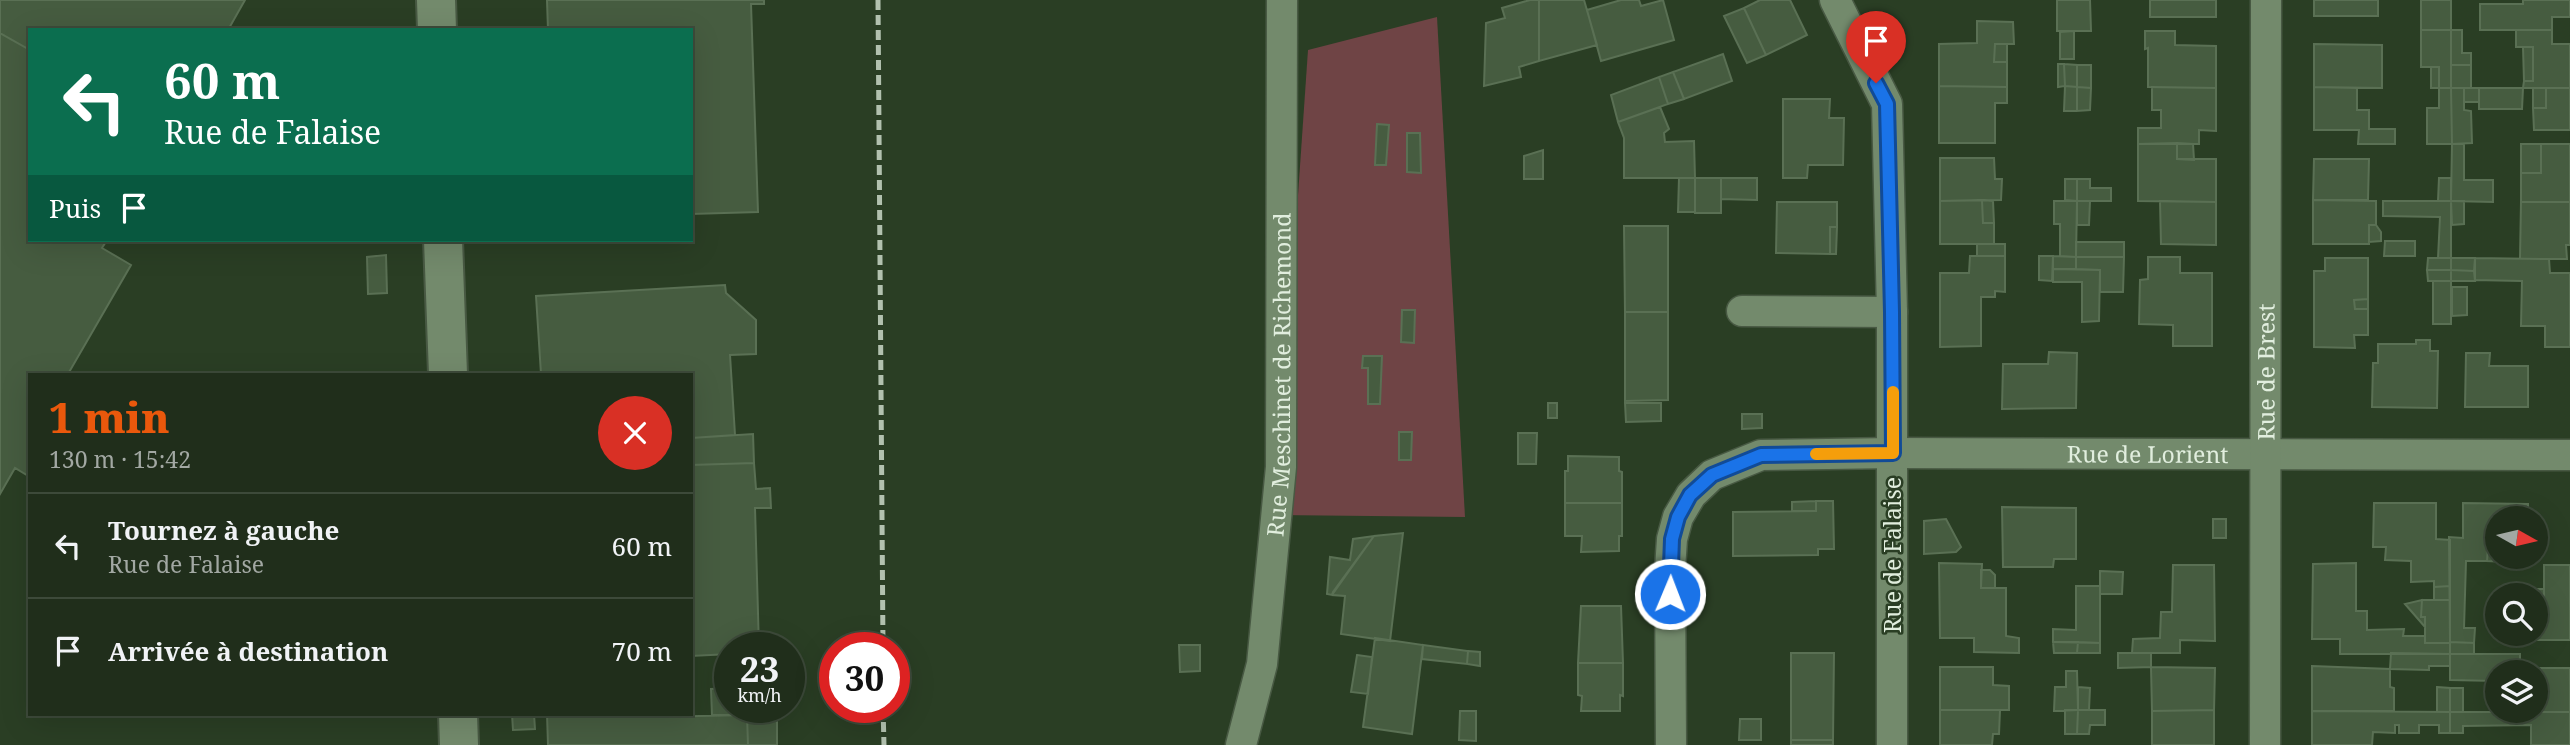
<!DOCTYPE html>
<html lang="fr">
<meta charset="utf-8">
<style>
:root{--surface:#202e1b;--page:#2d3a28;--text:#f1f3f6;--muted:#a2a8a3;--line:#3d4a3a;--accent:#ea580c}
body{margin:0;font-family:"Noto Serif",serif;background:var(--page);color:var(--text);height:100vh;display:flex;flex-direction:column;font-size:26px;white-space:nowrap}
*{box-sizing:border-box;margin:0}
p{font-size:23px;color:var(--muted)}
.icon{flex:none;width:38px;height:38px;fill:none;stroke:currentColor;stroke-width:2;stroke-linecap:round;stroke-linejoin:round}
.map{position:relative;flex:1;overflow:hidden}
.side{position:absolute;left:28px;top:373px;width:665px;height:343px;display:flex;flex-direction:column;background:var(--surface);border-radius:0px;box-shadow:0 7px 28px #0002,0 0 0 2px var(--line)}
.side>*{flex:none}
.guide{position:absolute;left:28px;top:28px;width:665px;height:214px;border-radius:0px;box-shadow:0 7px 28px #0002,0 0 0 2px var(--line);background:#0b6e4f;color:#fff;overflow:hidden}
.needle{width:46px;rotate:98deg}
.fabs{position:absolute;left:2485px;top:506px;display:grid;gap:14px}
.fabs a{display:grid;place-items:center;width:63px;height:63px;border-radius:50%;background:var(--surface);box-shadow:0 7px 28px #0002,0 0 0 2px var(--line);font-size:35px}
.speed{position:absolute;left:714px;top:632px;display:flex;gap:14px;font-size:35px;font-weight:700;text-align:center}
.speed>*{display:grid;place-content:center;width:91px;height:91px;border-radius:50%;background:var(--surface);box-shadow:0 7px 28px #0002,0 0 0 2px var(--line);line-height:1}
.speed small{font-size:18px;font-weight:400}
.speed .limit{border:10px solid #d22;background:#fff;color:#111}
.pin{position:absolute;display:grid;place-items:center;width:60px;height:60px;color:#fff;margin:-72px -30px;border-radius:50% 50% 50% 0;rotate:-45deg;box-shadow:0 0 7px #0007}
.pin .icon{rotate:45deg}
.me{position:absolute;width:77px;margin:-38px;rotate:1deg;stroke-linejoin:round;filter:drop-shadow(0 0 5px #0008)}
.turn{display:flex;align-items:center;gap:24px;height:147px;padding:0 21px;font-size:32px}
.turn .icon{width:91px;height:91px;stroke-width:2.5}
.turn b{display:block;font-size:49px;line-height:60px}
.then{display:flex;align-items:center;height:66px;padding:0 21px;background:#0003;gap:14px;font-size:26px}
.round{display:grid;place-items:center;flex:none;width:74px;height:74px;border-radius:37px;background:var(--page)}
.overview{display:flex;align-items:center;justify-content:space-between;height:119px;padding:0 21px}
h1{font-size:42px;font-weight:800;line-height:52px;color:var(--accent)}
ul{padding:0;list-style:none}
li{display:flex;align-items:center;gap:21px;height:105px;padding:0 21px;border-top:2px solid var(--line)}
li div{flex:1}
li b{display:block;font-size:26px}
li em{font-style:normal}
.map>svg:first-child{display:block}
.green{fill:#6f4445}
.building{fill:#465c40;stroke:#5a7054;stroke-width:2}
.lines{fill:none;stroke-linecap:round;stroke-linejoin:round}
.minor-casing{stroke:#485943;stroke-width:33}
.secondary-casing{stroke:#485943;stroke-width:42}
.minor{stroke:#738a6c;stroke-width:30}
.secondary{stroke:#738a6c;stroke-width:38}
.rail{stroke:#b2c1af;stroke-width:5;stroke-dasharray:10 5;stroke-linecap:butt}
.route-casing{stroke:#114b97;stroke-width:18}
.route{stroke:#1a73e8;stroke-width:12}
.slow{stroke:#f59e0b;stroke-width:12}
.labels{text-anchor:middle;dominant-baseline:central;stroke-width:5;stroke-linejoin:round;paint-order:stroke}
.street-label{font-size:23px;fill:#e1eede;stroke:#2a3e24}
</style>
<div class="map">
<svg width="2570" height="745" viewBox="0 0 2570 745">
<rect width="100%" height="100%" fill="#2a3e24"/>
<path class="green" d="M1437,17l28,500 -189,-2 32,-465z"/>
<path class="building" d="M0,0h245l-17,30h-198v20l-30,-17z
M547,0h217v4h-13l7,208 -67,2v-184h-143z
M1530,0h9v61l-20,6 2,10 -37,9 2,-63 19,-5 -3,-10z
M1539,0h45l13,45 -58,16z
M1621,0h18l2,6 22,-6 11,40 -73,21 -14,-51z
M1760,0h30l17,35 -41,20 -22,-47z
M2057,0h33l1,31h-34z
M2150,0h66v17h-66z
M2314,0h64v16h-64z
M2421,0h30v30h-30z
M2523,0h47v17h-18v13h-72v-26h43z
M1744,8l22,47 -19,8 -23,-47z
M1977,21l36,1 1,22h-19l-1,18h13v25l-68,-1v-42l38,-1z
M2421,30h30v58h-12v-21h-18z
M2451,30h11v23h9v12h-20z
M2516,30h36v14h18v44h-47l1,-7h9v-34h-17z
M2074,31v28h-14v-27z
M2145,31h30v14l41,1v42l-68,-1v-39l-3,1z
M0,33l30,17v190h77l-5,8 29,17 -63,109h-38v103l-15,-9 -15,26z
M1995,44h12v18h-13z
M2314,44l68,1v43l-68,-1z
M2523,47h10v34h-9z
M1723,54l9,27 -48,18 -11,-27z
M2058,64h6l1,22 -7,1z
M2064,64l13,1v22l-12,-1z
M2077,65h14v23l-14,-1z
M2451,65h20v23h-20z
M2431,67h8v21h-8z
M1673,72l11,27 -16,5 -9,-27z
M1659,77l9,27 -50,18 -7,-27z
M1939,86l68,1v16h-12v40h-56z
M2065,86l12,1v24h-13z
M2077,87l14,1 -1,22 -13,1z
M2152,87l64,1v43l-17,-1v14h-61v-16h23v-18h-9z
M2314,87l43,1v22h12v19h26v15h-37l1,-14h-45z
M2439,88h12l1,56h-25v-36h12z
M2451,88h13v22l7,1 1,32 -20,1z
M2464,88h15v14h-15z
M2479,88h44l-1,21h-43z
M2533,88h13v20h-13z
M2546,88h24v42h-36l-1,-22h13z
M1783,99h47l-1,19h15l-1,47h-35l-1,13h-24z
M1660,107l9,22 -5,4 1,9 29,-1 1,37h-71v-40l-6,-16z
M1377,124l12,1 -3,40h-11z
M1407,133h13l1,40 -14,-1z
M2177,143v16h39v43l-78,-1v-57z
M2177,143l16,1 1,16 -17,-1z
M2452,144h12v36h29v22l-42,-1z
M2521,144h20v29h-20z
M2541,144h29v58h-49v-29h20z
M1543,150v29h-19v-23z
M1940,158h54l1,21h7l-1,21 -61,1z
M2314,159h55l-1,41h-55z
M1679,178h16v34h-17z
M1695,178h26v35h-26z
M1721,178h36v22l-36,-1z
M2439,178h12v23h-13z
M2065,179h12v22l-12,-1z
M2077,179h13v9h21v13h-34z
M1982,200l11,1 1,22h-11z
M1982,200l1,23h11v21h-54v-43z
M2313,200l63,1v24h-7v19h-56z
M2054,201h23l-1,56 -16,-1v-32h-6z
M2077,201h13l-1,24h-12z
M2160,201l56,1v43l-55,-1z
M2383,201h68v57h-13l2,-41 -57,-1z
M2451,201h13v23l-12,1z
M1777,202h60v25h-7v27l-54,-1z
M2521,202h49v43h-4l1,14h-47z
M2369,225h7l5,7v9l-12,1z
M1624,226h44v86h-43z
M1830,227h7l-1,27h-6z
M2385,241h30v15h-31z
M2076,242h48v15h-48z
M1977,244h28v12h-28z
M386,255l1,38 -19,1 -1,-37z
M1970,256h35v36l-10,-1v6h-14v49l-41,1v-74h29z
M2039,256h14l-1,25 -13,-1z
M2053,256l23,1v12h-23z
M2076,257h48l-1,35h-23v-22l-24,-1z
M2148,257h32v16h32v73h-39v-21l-34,-1 1,-44 8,-1z
M2325,258h43v41l-14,1 1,9h13v26h-14l1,13 -41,-1v-76h11z
M2428,258h23v12h-24z
M2451,258h24l-1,13 -23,-1z
M2475,258l74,1 1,14h20v74h-25v-21h-24l1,-45 -47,-1z
M2053,269l47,1 -1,51 -17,1v-40h-29z
M2427,270h24v11h-23z
M2451,270l23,1 1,10h-24z
M2433,281h18v43h-18z
M725,285l1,8 30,27v34l-26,1 5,80 -44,3v-64h-150l-5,-78z
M2452,287h15v28l-15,1z
M2368,299v10h-13l-1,-9z
M1402,310h13l-1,33 -13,-1z
M1625,312h43v88l-43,1z
M2416,340h14v11h8l-1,57 -65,-1 1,-44h5v-19h38z
M2049,352l28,1 -1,55 -74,1 1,-45h45z
M2466,353h24l-1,13h39v41h-63z
M1363,356h19l-2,48h-12v-36h-6z
M1548,403h9v15h-9z
M1625,403h36v18l-35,1z
M1742,414h20v14l-20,1z
M1399,432h13l-1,28h-12z
M1518,433h19l-1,31h-18z
M753,434l1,29 -63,2v-27z
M1568,456l51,1v14l3,1v31h-57v-32h3z
M754,463l2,26 14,-1 1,20h-16l4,140h-29v6l-39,2v-191z
M1816,501h17l1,48h-16v6l-85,1v-44l83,-1z
M1816,501v10h-24v-9z
M1565,503h57v33h-3v15l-38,1 1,-16h-17z
M2374,503h62v36l14,1v46l-16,1v-6l-23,1v-21l-26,-1 1,-13h-13z
M2463,503l65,1v14h-31v29h-9l-1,14h-21l-2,67h11l-1,15 -24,-1 -1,-105 14,1z
M2002,507l74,1v51h-22l-1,8h-50z
M1946,519l15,28 -5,5 -32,2v-33z
M2213,519h13v19h-13z
M1403,533l-13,108 -49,-7 4,-38 -13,-1 1,-3 41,-56z
M1374,536l-42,59 -5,-1 3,-37 20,3 3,-21z
M2488,547h9v9h9v6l-19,-1z
M2506,556h21v9h-21z
M1939,563l43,1 -1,24h25v48l13,2v15l-45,-1v-14h-34z
M2356,563v48h11v19l37,-1 -1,7h22v7h25v11h-110v-15h-28l1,-75z
M2173,565h41l1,76 -35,-1v13h-48l1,-14 27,-1 1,-26h11z
M2544,565h26v75h-39v-6h5v-22h8z
M1981,570h9l5,5v13h-14z
M2100,571l23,1 -1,22h-22z
M2076,586h24v57l-47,-1v-13l23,1z
M2450,586v14h-16v-13z
M2531,589h13v23h-8v-17h-5z
M2422,600l-1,17h4v10l-20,-23z
M2422,600h28v43h-25v-26h-4z
M1581,606h40l2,57h-45z
M1375,638l48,7 -11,89 -49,-7z
M2053,642h25l-1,11h-23z
M2078,642l22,1v10h-23z
M2450,642l24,1v11h-24z
M1179,645h21v26l-20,1z
M1423,645l45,6 -1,13 -45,-5z
M1468,651l12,1v14l-13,-2z
M1791,653h43l-1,87h-42z
M2118,653h33v14l-33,1z
M2391,653l59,1v12h-21v4l-39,-1z
M2450,654h70v18h-23v9l-47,-1z
M1357,655l15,2 -4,37 -17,-2z
M1578,663h45v33l-3,-1v16h-39l1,-15 -4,-1z
M2312,666l78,3v18l4,1v23h-82z
M1940,667h53v18l16,1v24h-69z
M2151,667l64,1 -1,42 -62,1z
M2531,668h39v44h-42l8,-2v-38h-5z
M2066,671h11l1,39 -24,1 1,-24h11z
M2078,687l12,1 -1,22h-11z
M2437,687l13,1v24h-13z
M730,688v19h47v38h-29l-1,-30h-35l-1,-26z
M2450,688h13v24h-13z
M1940,710h60l-1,24h-6l-1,11h-52z
M2065,710h13l-1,24h-12z
M2078,710h27v15h-15l-1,9h-12z
M2214,710v35h-62v-34z
M1460,711h16v30l-17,-1z
M2312,711l138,1v21h-11v-8h-20v8h-20v-8h-4v8l-22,-1 -1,13h-60z
M2450,712h120v33h-39v-20l-68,1v7h-13z
M512,714h22l1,15 -22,1z
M547,714h104l1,3 95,-2 1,30h-200z
M1740,719h21v21h-22z
M1791,740h42v5h-42z"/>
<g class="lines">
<g class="minor-casing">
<g id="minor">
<path d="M1835,0l52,104 5,208v433"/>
<path d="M1742,311l150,1"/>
<path id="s1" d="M1241,745l21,-81 19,-197 1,-467"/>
<path id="s2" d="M1671,745l-1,-176 2,-30 6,-22 13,-22 21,-20 49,-20 132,-2 677,2"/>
<path id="s3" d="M2265,745l1,-745"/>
</g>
</g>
<g class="secondary-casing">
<path id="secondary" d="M436,0l1,30
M443,240l5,134
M458,714l1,31"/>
</g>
<use href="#minor" class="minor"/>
<use href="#secondary" class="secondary"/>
<path class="rail" d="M878,0l5,648
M883,707l1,38"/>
</g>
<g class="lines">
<g class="route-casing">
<path id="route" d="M1670,594l2,-55 6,-22 12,-22 22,-20 49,-20 132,-2 -1,-141 -5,-208 -11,-21"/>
</g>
<use href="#route" class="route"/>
<path class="slow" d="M1816,454l77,-1v-61"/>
</g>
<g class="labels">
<g class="street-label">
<text stroke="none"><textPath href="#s3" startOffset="373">Rue de Brest</textPath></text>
<text stroke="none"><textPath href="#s1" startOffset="374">Rue Meschinet de Richemond</textPath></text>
<text stroke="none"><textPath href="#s2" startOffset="723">Rue de Lorient</textPath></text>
<text transform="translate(1892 555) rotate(-90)">Rue de Falaise</text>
</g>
</g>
</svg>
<div class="fabs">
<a><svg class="needle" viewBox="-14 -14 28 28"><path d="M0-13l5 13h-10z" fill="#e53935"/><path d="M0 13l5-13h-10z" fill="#a2a8a3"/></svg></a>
<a><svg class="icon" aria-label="search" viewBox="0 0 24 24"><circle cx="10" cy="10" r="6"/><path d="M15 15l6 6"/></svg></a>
<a><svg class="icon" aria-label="layers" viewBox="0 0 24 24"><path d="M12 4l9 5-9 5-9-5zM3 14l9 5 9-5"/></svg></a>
</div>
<div class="speed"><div>23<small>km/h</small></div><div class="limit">30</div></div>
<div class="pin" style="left:1876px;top:83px;background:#d93025"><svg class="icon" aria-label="arrive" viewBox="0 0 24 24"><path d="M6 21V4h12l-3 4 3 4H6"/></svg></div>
<svg class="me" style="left:1670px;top:594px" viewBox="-20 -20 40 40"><circle r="17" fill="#1a73e8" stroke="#fff" stroke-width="3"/><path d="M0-11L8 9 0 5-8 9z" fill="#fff"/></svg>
<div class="guide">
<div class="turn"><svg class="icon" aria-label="left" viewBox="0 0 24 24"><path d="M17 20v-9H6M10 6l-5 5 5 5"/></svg><div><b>60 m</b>Rue de Falaise</div></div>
<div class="then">Puis<svg class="icon" aria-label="arrive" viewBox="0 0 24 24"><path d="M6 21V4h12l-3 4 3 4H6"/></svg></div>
</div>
<section class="side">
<div class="overview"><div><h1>1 min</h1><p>130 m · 15:42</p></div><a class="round" style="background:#d93025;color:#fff"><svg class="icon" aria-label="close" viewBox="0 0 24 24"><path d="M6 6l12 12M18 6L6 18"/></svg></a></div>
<ul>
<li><svg class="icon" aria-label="left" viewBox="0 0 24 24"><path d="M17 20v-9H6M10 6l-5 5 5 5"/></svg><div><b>Tournez à gauche</b><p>Rue de Falaise</p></div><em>60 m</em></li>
<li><svg class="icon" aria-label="arrive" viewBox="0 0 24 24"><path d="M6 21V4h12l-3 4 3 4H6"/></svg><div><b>Arrivée à destination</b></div><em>70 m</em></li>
</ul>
</section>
</div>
